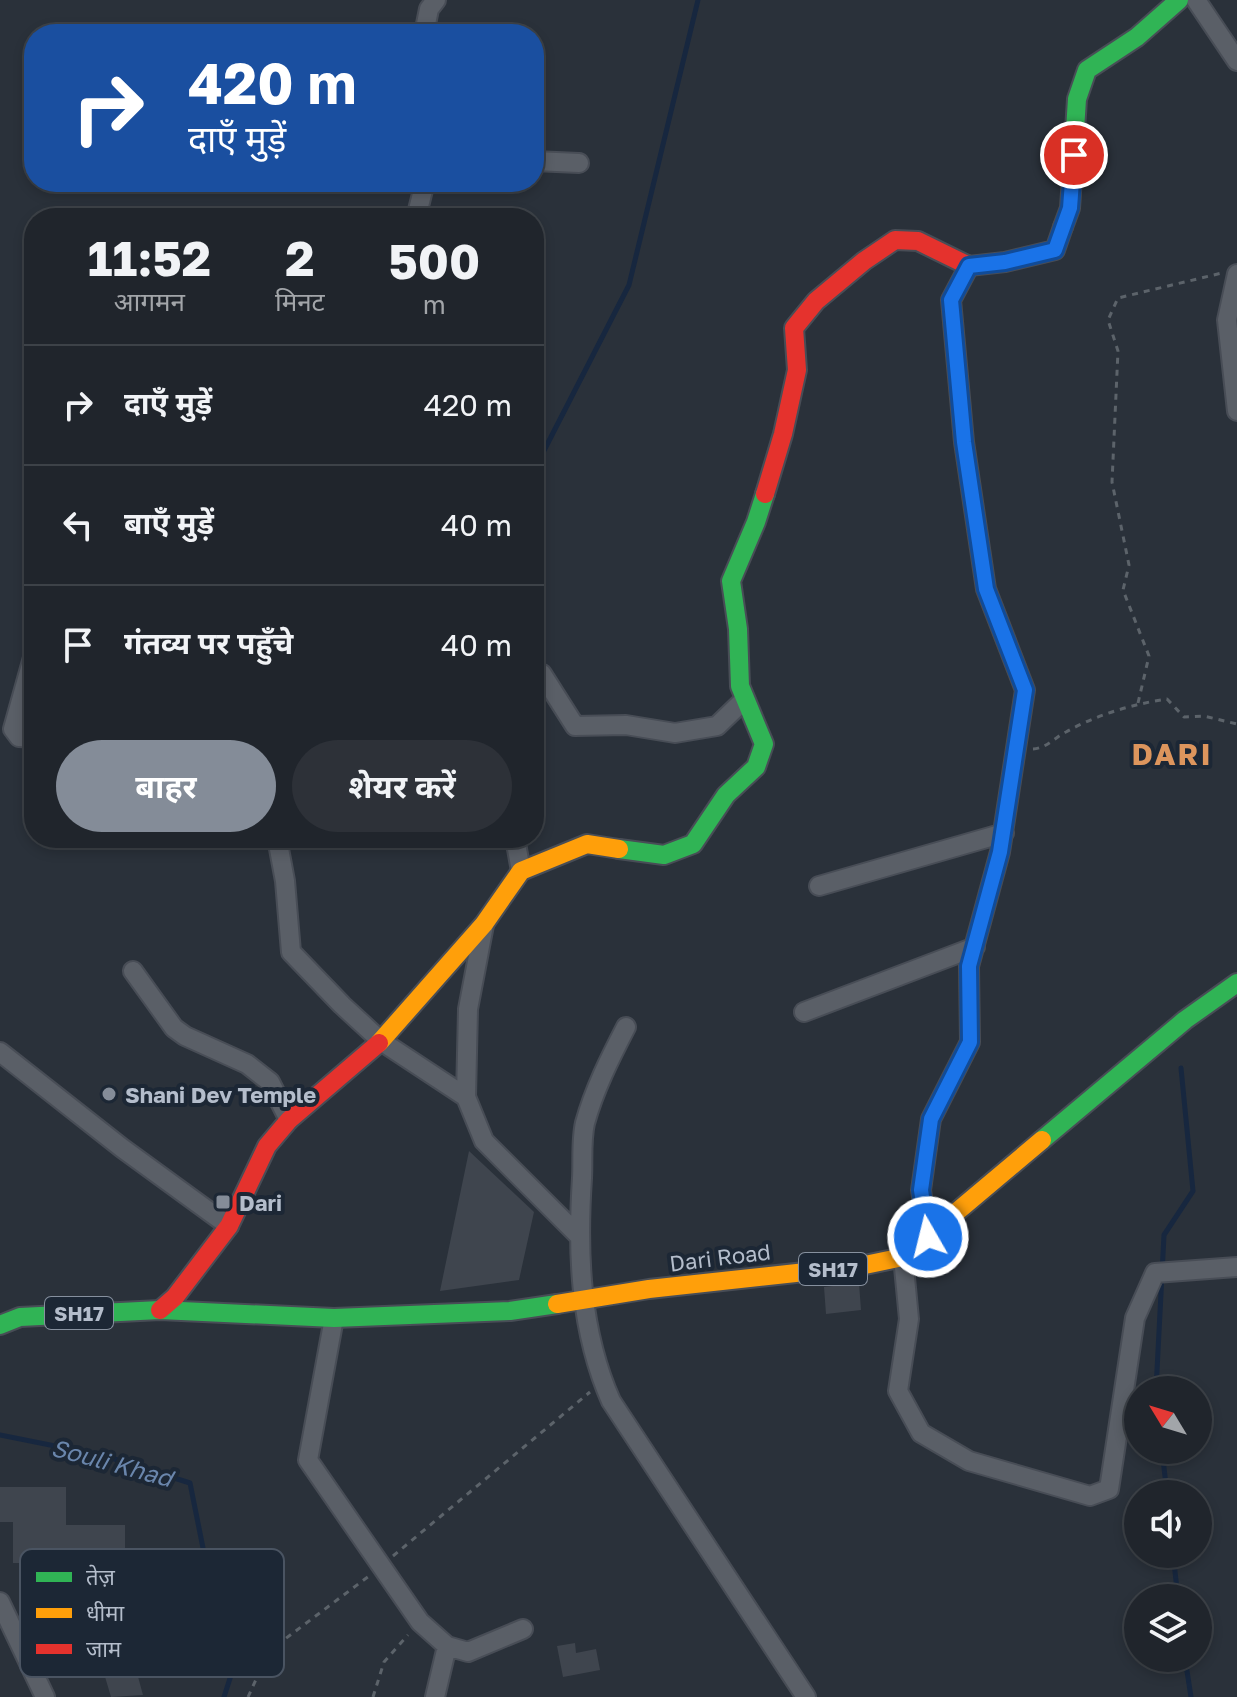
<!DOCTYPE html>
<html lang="hi">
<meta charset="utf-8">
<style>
:root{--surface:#20252c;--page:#2d3138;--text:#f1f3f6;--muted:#a2a5a9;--line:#3d4248;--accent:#848c98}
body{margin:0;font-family:"Golos Text","Noto Sans Devanagari",sans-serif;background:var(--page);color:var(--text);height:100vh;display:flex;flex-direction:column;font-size:30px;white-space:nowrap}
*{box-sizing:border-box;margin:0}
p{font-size:26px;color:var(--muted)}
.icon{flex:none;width:44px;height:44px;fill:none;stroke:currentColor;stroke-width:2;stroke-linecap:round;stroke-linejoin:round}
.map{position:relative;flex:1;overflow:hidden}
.drawer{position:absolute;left:24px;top:208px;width:520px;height:640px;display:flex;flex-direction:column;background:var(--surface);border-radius:32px;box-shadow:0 4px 12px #0003,0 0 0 2px var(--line)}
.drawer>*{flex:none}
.hud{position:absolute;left:24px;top:24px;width:520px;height:168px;border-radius:32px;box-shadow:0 4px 12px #0003,0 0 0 2px var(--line);background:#1a4fa0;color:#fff;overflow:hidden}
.needle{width:52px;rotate:308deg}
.fabs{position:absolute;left:1124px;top:1376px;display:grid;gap:16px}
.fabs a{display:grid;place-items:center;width:88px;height:88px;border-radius:50%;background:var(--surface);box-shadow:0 4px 12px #0003,0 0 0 2px var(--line);font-size:40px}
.pin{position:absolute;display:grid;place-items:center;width:68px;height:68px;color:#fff;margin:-34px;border:4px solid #fff;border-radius:50%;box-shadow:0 2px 8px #0007}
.me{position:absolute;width:88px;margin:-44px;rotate:352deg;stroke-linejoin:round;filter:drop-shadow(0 0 6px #0008)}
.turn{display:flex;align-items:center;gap:28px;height:168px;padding:0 32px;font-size:36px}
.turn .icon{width:104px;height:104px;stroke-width:2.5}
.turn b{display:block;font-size:56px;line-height:68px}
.eta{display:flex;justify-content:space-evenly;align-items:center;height:136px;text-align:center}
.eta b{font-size:48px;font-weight:700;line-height:56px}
.primary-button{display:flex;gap:16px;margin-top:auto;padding:16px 32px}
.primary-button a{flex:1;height:92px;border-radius:48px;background:var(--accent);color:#fff;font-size:32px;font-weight:700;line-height:92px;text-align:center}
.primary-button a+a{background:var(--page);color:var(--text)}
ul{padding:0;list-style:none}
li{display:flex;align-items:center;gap:24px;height:120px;padding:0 32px;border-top:2px solid var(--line)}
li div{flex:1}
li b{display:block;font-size:30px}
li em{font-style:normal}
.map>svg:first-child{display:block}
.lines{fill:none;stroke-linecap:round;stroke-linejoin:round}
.stream{stroke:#17273f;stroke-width:5}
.building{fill:#3f454e}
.street-casing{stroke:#484d56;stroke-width:22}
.fast-casing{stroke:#484d56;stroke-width:22}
.slow-casing{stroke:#484d56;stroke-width:22}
.jam-casing{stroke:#484d56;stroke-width:22}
.path{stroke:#5c636a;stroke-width:3;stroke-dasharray:6 6;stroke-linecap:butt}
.street{stroke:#5a5f67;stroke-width:18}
.fast{stroke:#30b455;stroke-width:18}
.slow{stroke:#ff9f0a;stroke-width:18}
.jam{stroke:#e5322d;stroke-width:18}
.route-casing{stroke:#114b97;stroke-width:20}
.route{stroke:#1a73e8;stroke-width:14}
.poi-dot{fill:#848c98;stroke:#1c2735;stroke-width:3}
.labels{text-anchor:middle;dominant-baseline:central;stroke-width:8;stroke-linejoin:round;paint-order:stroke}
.shield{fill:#1c2735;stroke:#86909e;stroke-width:2}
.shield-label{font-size:20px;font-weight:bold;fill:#b4bdcb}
.poi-label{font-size:22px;font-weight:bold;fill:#b4bdcb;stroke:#1c2735;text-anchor:start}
.street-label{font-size:22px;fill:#b4bdcb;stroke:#1c2735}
.water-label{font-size:24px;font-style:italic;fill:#6a86ac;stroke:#1c2735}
.district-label{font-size:30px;font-weight:bold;letter-spacing:2px;fill:#dc955d;stroke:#1c2735}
.key{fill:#1c2735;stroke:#4a5462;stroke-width:2}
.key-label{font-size:22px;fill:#b4bdcb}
</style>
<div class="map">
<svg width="1237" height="1697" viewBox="0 0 1237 1697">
<rect width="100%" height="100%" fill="#2a313a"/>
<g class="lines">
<path class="stream" d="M534,470l95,-185 69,-285
M1156,1390l8,-155 29,-44 -12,-123
M0,1435l105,21 85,27 19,95 33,63 -18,56
M1162,1450l5,44
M1173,1554l5,44
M1185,1658l6,39"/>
</g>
<path class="building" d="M469,1151l65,61 -15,68 -79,11z
M859,1283l2,27 -35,4 -2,-27z
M0,1487h66v38h59v57h16v43l-60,1 1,-10h-34v-53h-35v-41h-13z
M575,1643l1,10 20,-4 4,21 -37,7 -6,-31z
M134,1662l9,33 -32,2 -8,-27z"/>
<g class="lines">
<g class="street-casing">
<path id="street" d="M1196,0l41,61
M424,34l5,-25 7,-9
M534,161l45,2
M416,218l9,-36
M1237,274l-10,46 10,91
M34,654l-21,75 6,8 15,1
M534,674h8l33,52 51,-1 49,8 42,-7 27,-26
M277,838l8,43 6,71 51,53 39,36 85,56 18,44 94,94
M515,838l6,33
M819,886l185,-53
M133,971l41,57 11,8 62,28 23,18 19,38
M804,1012l171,-65
M626,1027c-16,31 -32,63 -41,96 -4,17 -2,38 -3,55 -5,75 -2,153 29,223l195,296
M0,1052l122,96 107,78
M466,1097l2,-88 16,-84
M928,1237l-7,-47 10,-71 39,-77 -1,-76 31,-114 25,-162 -39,-101 -22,-147 -13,-142 18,-34
M903,1257l6,62 -11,72 23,42 48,28 121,35 19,-7 26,-171 20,-45 82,-6
M334,1318l-26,142 112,162 27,24 21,6 55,-23
M0,1602l45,95
M435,1697l12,-51"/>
</g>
<g class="fast-casing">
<path id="fast" d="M1063,227l7,-19 7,-109 10,-29 50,-33 42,-37
M619,849l45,6 29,-11 33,-49 30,-28 8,-23 -24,-58 -2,-57 -7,-48 25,-59 9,-28
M1042,1140l143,-120 52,-37
M0,1325l20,-8 140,-7 174,8 176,-7 47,-7"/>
</g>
<g class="slow-casing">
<path id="slow" d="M379,1043l105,-119 37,-53 66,-27 32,5
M557,1304l92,-15 211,-23 43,-9 139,-117"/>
</g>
<g class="jam-casing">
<path id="jam" d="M765,494l18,-60 14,-64 -3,-42 22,-27 48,-40 31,-21 23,1 51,25 36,-4 50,-12 8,-23
M160,1310l15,-13 54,-71 38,-80 22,-26 90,-77"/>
</g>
<path class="path" d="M1138,703l11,-47 -26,-66 6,-25 -17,-83 6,-131 -10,-31 10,-22 104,-25
M1033,749c14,-1 21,-11 33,-17 30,-17 67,-28 101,-33l17,18 20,-1 33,8
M393,1556l197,-164
M248,1697l21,-46 100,-75
M373,1697l11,-35 24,-27"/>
<use href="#street" class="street"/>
<use href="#fast" class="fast"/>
<use href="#slow" class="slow"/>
<use href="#jam" class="jam"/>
</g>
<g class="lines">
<g class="route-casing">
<path id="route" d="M928,1237l-7,-47 10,-71 39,-77 -1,-76 31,-114 25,-162 -39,-101 -22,-147 -13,-142 18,-34 36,-4 50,-12 15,-42 4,-53"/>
</g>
<use href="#route" class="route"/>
</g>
<g class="poi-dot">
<circle cx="109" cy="1094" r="8"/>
<rect x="215" y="1194" width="16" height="16" rx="4"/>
</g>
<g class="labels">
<g class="shield">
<rect x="799" y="1253" width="68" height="32" rx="6"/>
<rect x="45" y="1297" width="68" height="32" rx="6"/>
</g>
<g class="shield-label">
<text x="833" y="1269">SH17</text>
<text x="79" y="1313">SH17</text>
</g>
<g class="poi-label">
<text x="125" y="1094">Shani Dev Temple</text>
<text x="239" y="1202">Dari</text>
</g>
<g class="street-label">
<text transform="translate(720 1257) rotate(-7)">Dari Road</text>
</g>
<g class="water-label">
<text transform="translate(112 1462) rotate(15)">Souli Khad</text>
</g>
<g class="district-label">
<text x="1172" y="754">DARI</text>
</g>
</g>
<rect x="20" y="1549" width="264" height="128" rx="12" class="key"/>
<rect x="36" y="1572" width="36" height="10" fill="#30b455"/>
<rect x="36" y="1608" width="36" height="10" fill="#ff9f0a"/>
<rect x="36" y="1644" width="36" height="10" fill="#e5322d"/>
<g class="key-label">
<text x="86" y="1585">तेज़</text>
<text x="86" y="1621">धीमा</text>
<text x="86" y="1657">जाम</text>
</g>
</svg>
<div class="fabs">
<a><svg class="needle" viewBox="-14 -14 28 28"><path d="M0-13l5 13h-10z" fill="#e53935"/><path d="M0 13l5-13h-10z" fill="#a2a5a9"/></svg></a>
<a><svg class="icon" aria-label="sound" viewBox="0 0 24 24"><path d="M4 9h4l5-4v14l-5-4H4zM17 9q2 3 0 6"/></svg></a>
<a><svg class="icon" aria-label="layers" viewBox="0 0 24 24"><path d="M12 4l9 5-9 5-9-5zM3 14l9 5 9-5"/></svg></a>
</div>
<div class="pin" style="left:1074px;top:155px;background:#d93025"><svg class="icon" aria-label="arrive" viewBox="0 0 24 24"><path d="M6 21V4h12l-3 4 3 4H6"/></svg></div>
<svg class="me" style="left:928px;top:1237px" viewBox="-20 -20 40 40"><circle r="17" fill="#1a73e8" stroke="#fff" stroke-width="3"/><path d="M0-11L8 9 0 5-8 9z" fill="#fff"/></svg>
<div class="hud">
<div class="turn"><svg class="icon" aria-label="right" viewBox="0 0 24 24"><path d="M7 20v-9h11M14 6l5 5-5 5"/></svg><div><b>420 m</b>दाएँ मुड़ें</div></div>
</div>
<section class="drawer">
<div class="eta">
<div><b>11:52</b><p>आगमन</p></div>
<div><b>2</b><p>मिनट</p></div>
<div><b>500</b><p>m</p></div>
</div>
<ul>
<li><svg class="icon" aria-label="right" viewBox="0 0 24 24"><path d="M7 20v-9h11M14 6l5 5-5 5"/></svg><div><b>दाएँ मुड़ें</b></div><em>420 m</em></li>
<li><svg class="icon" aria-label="left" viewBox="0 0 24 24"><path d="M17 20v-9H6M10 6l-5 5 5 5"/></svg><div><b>बाएँ मुड़ें</b></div><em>40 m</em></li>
<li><svg class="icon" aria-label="arrive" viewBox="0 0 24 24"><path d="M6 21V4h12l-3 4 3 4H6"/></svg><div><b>गंतव्य पर पहुँचे</b></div><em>40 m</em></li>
</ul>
<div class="primary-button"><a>बाहर</a><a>शेयर करें</a></div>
</section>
</div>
